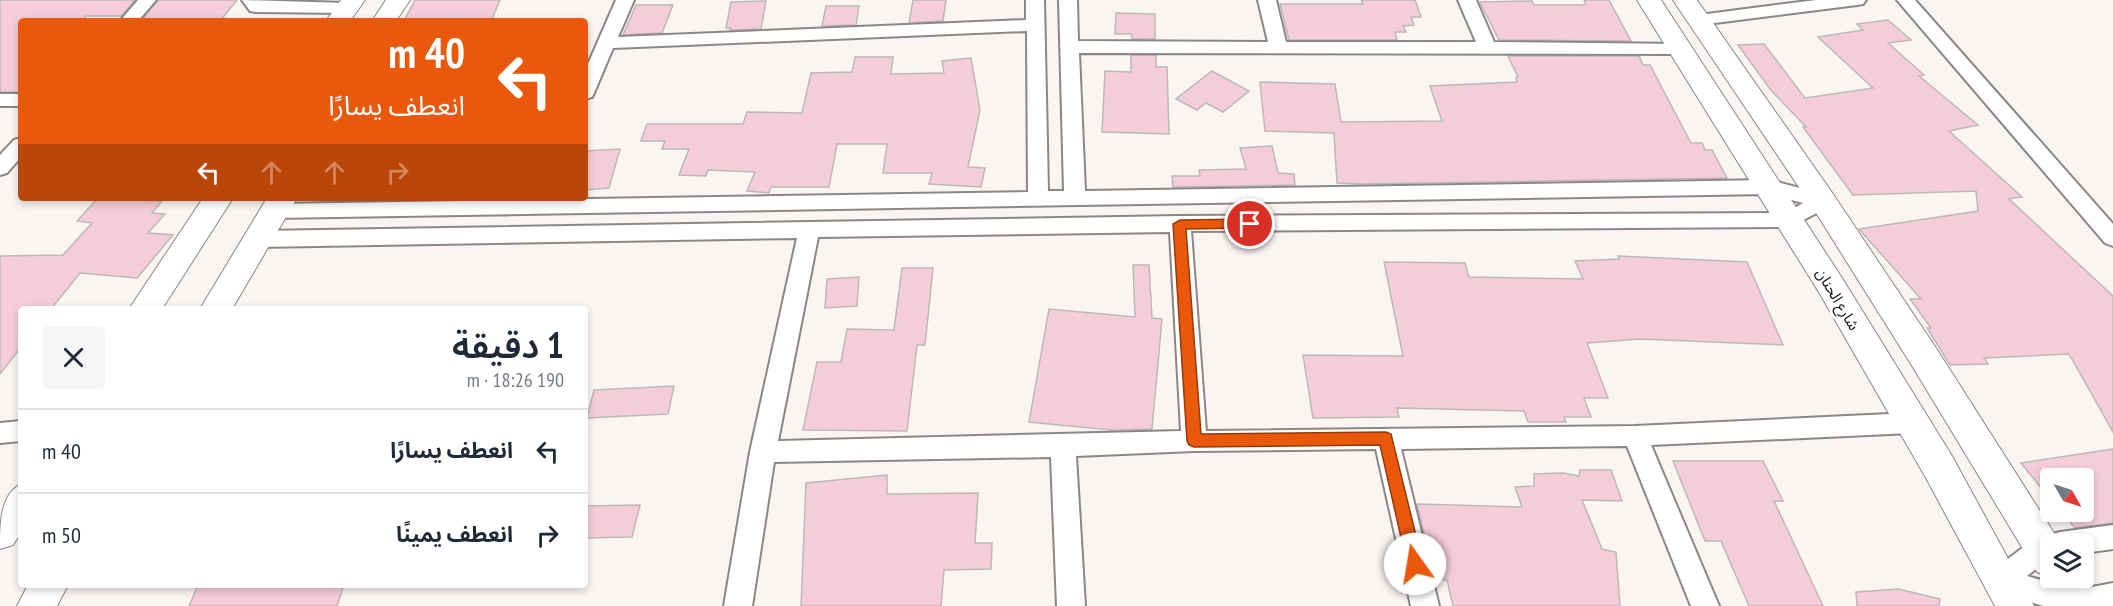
<!DOCTYPE html>
<html lang="ar">
<meta charset="utf-8">
<style>
:root{--surface:#fff;--page:#f6f6f7;--text:#1f2937;--muted:#747a83;--line:#e0e1e3}
body{margin:0;font-family:"PT Sans Narrow","Noto Sans Arabic",sans-serif;background:var(--page);color:var(--text);direction:rtl;height:100vh;display:flex;flex-direction:column;font-size:22px;white-space:nowrap}
*{box-sizing:border-box;margin:0}
p{font-size:20px;color:var(--muted)}
.icon{flex:none;width:33px;height:33px;fill:none;stroke:currentColor;stroke-width:2;stroke-linecap:round;stroke-linejoin:round}
.map{position:relative;flex:1;overflow:hidden;direction:ltr}
.drawer{position:absolute;left:18px;top:306px;width:570px;height:282px;display:flex;flex-direction:column;background:var(--surface);border-radius:6px;box-shadow:0 3px 9px #0003;direction:rtl}
.drawer>*{flex:none}
.top-card{position:absolute;left:18px;top:18px;width:570px;height:183px;border-radius:6px;box-shadow:0 3px 9px #0003;direction:rtl;background:#ea580c;color:#fff;overflow:hidden}
.needle{width:39px;rotate:129deg}
.buttons{position:absolute;left:2040px;top:468px;display:grid;gap:12px}
.buttons a{display:grid;place-items:center;width:54px;height:54px;border-radius:6px;background:var(--surface);box-shadow:0 3px 9px #0003;font-size:30px}
.pin{position:absolute;display:grid;place-items:center;width:51px;height:51px;color:#fff;margin:-26px;border:3px solid #fff;border-radius:50%;box-shadow:0 2px 6px #0007}
.me{position:absolute;width:66px;margin:-33px;rotate:347deg;stroke-linejoin:round;filter:drop-shadow(0 0 4px #0008)}
.turn{display:flex;align-items:center;gap:21px;height:126px;padding:0 24px;font-size:27px}
.turn .icon{width:78px;height:78px;stroke-width:2.5}
.turn b{display:block;font-size:42px;line-height:51px}
.lanes{display:flex;align-items:center;height:57px;padding:0 24px;background:#0003;justify-content:center;gap:30px;direction:ltr}
.lanes .off{opacity:.35}
.round{display:grid;place-items:center;flex:none;width:63px;height:63px;border-radius:6px;background:var(--page)}
.headline{display:flex;align-items:center;justify-content:space-between;height:102px;padding:0 24px}
h1{font-size:36px;font-weight:600;line-height:45px}
ul{padding:0;list-style:none}
li{display:flex;align-items:center;gap:18px;height:84px;padding:0 24px;border-top:2px solid var(--line)}
li div{flex:1}
li b{display:block;font-size:22px}
li em{font-style:normal}
.map>svg:first-child{display:block}
.building{fill:#f5cdd8;stroke:#bdb8b9;stroke-width:1.5}
.lines{fill:none;stroke-linecap:round;stroke-linejoin:round}
.street-casing{stroke:#8c8685;stroke-width:4}
.secondary-casing{stroke:#8c8685;stroke-width:2}
.street{fill:#fff;fill-rule:evenodd}
.secondary{fill:#fff;fill-rule:evenodd}
.route{fill:#ea580c;stroke:#983908;stroke-width:1.5}
.labels{text-anchor:middle;dominant-baseline:central;stroke-width:6;stroke-linejoin:round;paint-order:stroke}
.street-label{font-size:15px;fill:#0f0d0d;stroke:#fff}
</style>
<div class="map">
<svg width="2113" height="606" viewBox="0 0 2113 606">
<rect width="100%" height="100%" fill="#faf4f3"/>
<path class="building" d="M0,0h135l-14,16h-35l-4,5h-61v71h-21z
M158,0h79l-17,21h-79z
M415,0h85l-9,21h-87z
M913,0h33l-3,21 -34,2z
M1361,0h54l6,17h-10l3,8 -11,1 3,6h-11l2,8h-108l-9,-36h83z
M1584,0h25l22,41 -132,-1 -19,-38 52,-1 2,4h52z
M766,1l-5,28 -31,1 1,-2h-5l5,-26z
M636,5h37l-11,28 -39,2z
M826,6h33l-3,19 -34,1z
M1116,13l39,1v25h-23v-5h-17z
M1888,20l23,20 -23,3 36,32 -5,1 59,49 -29,6 73,66 -13,2 104,97v136l-44,-78 -85,4 4,6 -38,1 -23,-37h4l-21,-29h11l-62,-70 119,-18 -2,-20 -123,4 -50,-68h3l-36,-38 -32,-44 26,-1 41,54 68,-10 -55,-51 45,-7 -6,-6z
M1131,55h25v12h11l2,67 -67,-2 3,-61 26,1z
M1508,56h131l4,9h7l41,78h11l3,7h7l15,28 -366,6 -24,-1 -3,-50 -69,-2 -5,-49 75,2 6,38 101,-1 -12,-35 87,-4 -1,-5h2z
M855,57h38l-2,17 53,-1 -2,-12 29,-3 9,52 -12,57 17,1 -4,19 -52,-3 3,-11h-49l4,-29h-50l-8,43h-58l-2,6 -22,-2 8,-19 -47,-2 -2,6 -27,-1 10,-26h-27l3,-8h-24l6,-17h96l4,-12 55,1 9,-40 41,-1z
M1212,71l37,20 -26,21 -17,-9 -9,7 -21,-11z
M1272,146l6,27 16,1 1,11 -122,2 -1,-11h28l-1,-6 47,-1 -6,-21z
M620,149l-11,39 -24,2v-39z
M98,198l64,3 -10,12 13,1 -17,19 25,2 -36,43 -57,-5 -29,36h-30v38l-21,27v-118l63,-1 29,-32 -15,-2z
M1618,256l129,6 36,83 -143,-6 -53,4 21,55h-24l7,19h-27l2,5h-38l-4,-11 -127,-3 2,9 -86,1 -10,-63 100,1 -19,-94 81,1 4,14 114,2 -8,-18 44,-2z
M1133,265h16l3,53 10,1 -10,110 -41,1 -82,-8 20,-113 86,8z
M902,268h31l-8,77h-8l-10,86 -104,-1 14,-68h24l6,-33 47,1z
M859,277l-2,29 -32,2 2,-29z
M674,386l-6,28 -81,4 7,-28z
M2113,449v74l-38,5 -14,-16h23v-34h-34v21l-29,-36z
M1673,461h90l20,40h-9l49,105h-74l-28,-65h-16z
M1580,470h31l11,31 -40,-1 20,49 14,3 4,54h-167l-6,-26h-12l-18,-76 105,3 -7,-20 19,-1v-12l29,-1 16,3z
M887,475v19l91,-1 -3,50h17l-1,26 -47,1 -3,36h-140l5,-123z
M640,505l-8,32 -47,1v-32z
M198,585h146l-7,21h-148z
M1899,589l41,10 -1,7h-82l-1,-14z"/>
<g class="lines">
<g class="street-casing">
<path id="street" d="M138,0h18l-18,21h-18z
M242,0l105,3 6,1 3,4 -3,4 -6,1 -91,-1 -6,-1z
M616,0h18l-16,37 408,-17v-20h18l4,191h16l-5,-191h18l1,41 190,1 -10,-42h18l10,42h190l-18,-42h18l18,42 192,2 3,4 -3,4 -6,2 -601,-1 6,138 684,-11 61,16 3,5 -3,5 -40,21 -599,4 15,200 429,-5 276,-13 9,3 3,7 -3,7 -9,3 -260,12 68,161h-28l-64,-160 -226,3 38,157h-28l-35,-157 -182,2 -118,5 9,150h-28l-6,-149 -277,5 -22,144h-28l26,-154 47,-214 -539,9 -8,-3 -3,-5 3,-5 8,-3 922,-15 606,-3 17,-10 -34,-9 -1495,24 -7,-2 -3,-5 3,-5 7,-2 754,-12 -1,-161 -414,17 -19,45 -2,4 -7,2v-28zM1170,232l11,199 -403,10 40,-204z
M1816,0h50l-3,4 -6,1 -158,20 -6,-1 -3,-4 3,-4 6,-1z
M1897,0h18l198,224v22l-8,-3z
M0,94h21v12h-21z
M21,138v19l-14,16 -7,2v-20l14,-15z
M21,421v20l-21,2v-20z
M2113,525v24l-29,4v-9h-34v14l-23,18 49,14 37,-7v23h-70l-52,-16 -4,-9 4,-9 43,-33 26,-7z"/>
</g>
<g class="secondary-casing">
<path id="secondary" d="M341,0h24l-15,21h-24z
M386,0h24l-14,21h-24z
M1637,0h24l181,278 110,178 82,150h-39l-69,-128 -106,-184z
M1673,0h24l136,194 105,157 123,193h-11v34h32l15,28h-40l-15,-28 2,-3 -7,-3 -123,-203 -101,-161z
M203,198h30l-71,111h-33z
M267,198h30l-65,111h-32z
M21,484v48l-8,13 -13,4c0,-26 0,-54 21,-65z
M28,585h40l-11,21h-40z"/>
</g>
<use href="#street" class="street"/>
<use href="#secondary" class="secondary"/>
</g>
<path class="route" d="M1250,219l7,5 -7,4 -64,1 15,205 185,-2 5,2 32,130 -2,5 -6,3 -6,-3 -2,-5 -27,-119 -186,2 -5,-2 -2,-4 -14,-217 7,-4z"/>
<g class="labels">
<g class="street-label">
<text transform="translate(1838 299) rotate(59)">شارع الحنان</text>
</g>
</g>
</svg>
<div class="buttons">
<a><svg class="needle" viewBox="-14 -14 28 28"><path d="M0-13l5 13h-10z" fill="#e53935"/><path d="M0 13l5-13h-10z" fill="#747a83"/></svg></a>
<a><svg class="icon" aria-label="layers" viewBox="0 0 24 24"><path d="M12 4l9 5-9 5-9-5zM3 14l9 5 9-5"/></svg></a>
</div>
<div class="pin" style="left:1250px;top:224px;background:#d93025"><svg class="icon" aria-label="arrive" viewBox="0 0 24 24"><path d="M6 21V4h12l-3 4 3 4H6"/></svg></div>
<svg class="me" style="left:1415px;top:564px" viewBox="-20 -20 40 40"><circle r="19" fill="#fff"/><path d="M0-13L10 11 0 6-10 11z" fill="#ea580c"/></svg>
<div class="top-card">
<div class="turn"><svg class="icon" aria-label="left" viewBox="0 0 24 24"><path d="M17 20v-9H6M10 6l-5 5 5 5"/></svg><div><b>40 m</b>انعطف يسارًا</div></div>
<div class="lanes"><svg class="icon" aria-label="left" viewBox="0 0 24 24"><path d="M17 20v-9H6M10 6l-5 5 5 5"/></svg><svg class="icon off" aria-label="ahead" viewBox="0 0 24 24"><path d="M12 20V5M6 11l6-6 6 6"/></svg><svg class="icon off" aria-label="ahead" viewBox="0 0 24 24"><path d="M12 20V5M6 11l6-6 6 6"/></svg><svg class="icon off" aria-label="right" viewBox="0 0 24 24"><path d="M7 20v-9h11M14 6l5 5-5 5"/></svg></div>
</div>
<section class="drawer">
<div class="headline"><div><h1>1 دقيقة</h1><p>190 m · 18:26</p></div><a class="round"><svg class="icon" aria-label="close" viewBox="0 0 24 24"><path d="M6 6l12 12M18 6L6 18"/></svg></a></div>
<ul>
<li><svg class="icon" aria-label="left" viewBox="0 0 24 24"><path d="M17 20v-9H6M10 6l-5 5 5 5"/></svg><div><b>انعطف يسارًا</b></div><em>40 m</em></li>
<li><svg class="icon" aria-label="right" viewBox="0 0 24 24"><path d="M7 20v-9h11M14 6l5 5-5 5"/></svg><div><b>انعطف يمينًا</b></div><em>50 m</em></li>
</ul>
</section>
</div>
